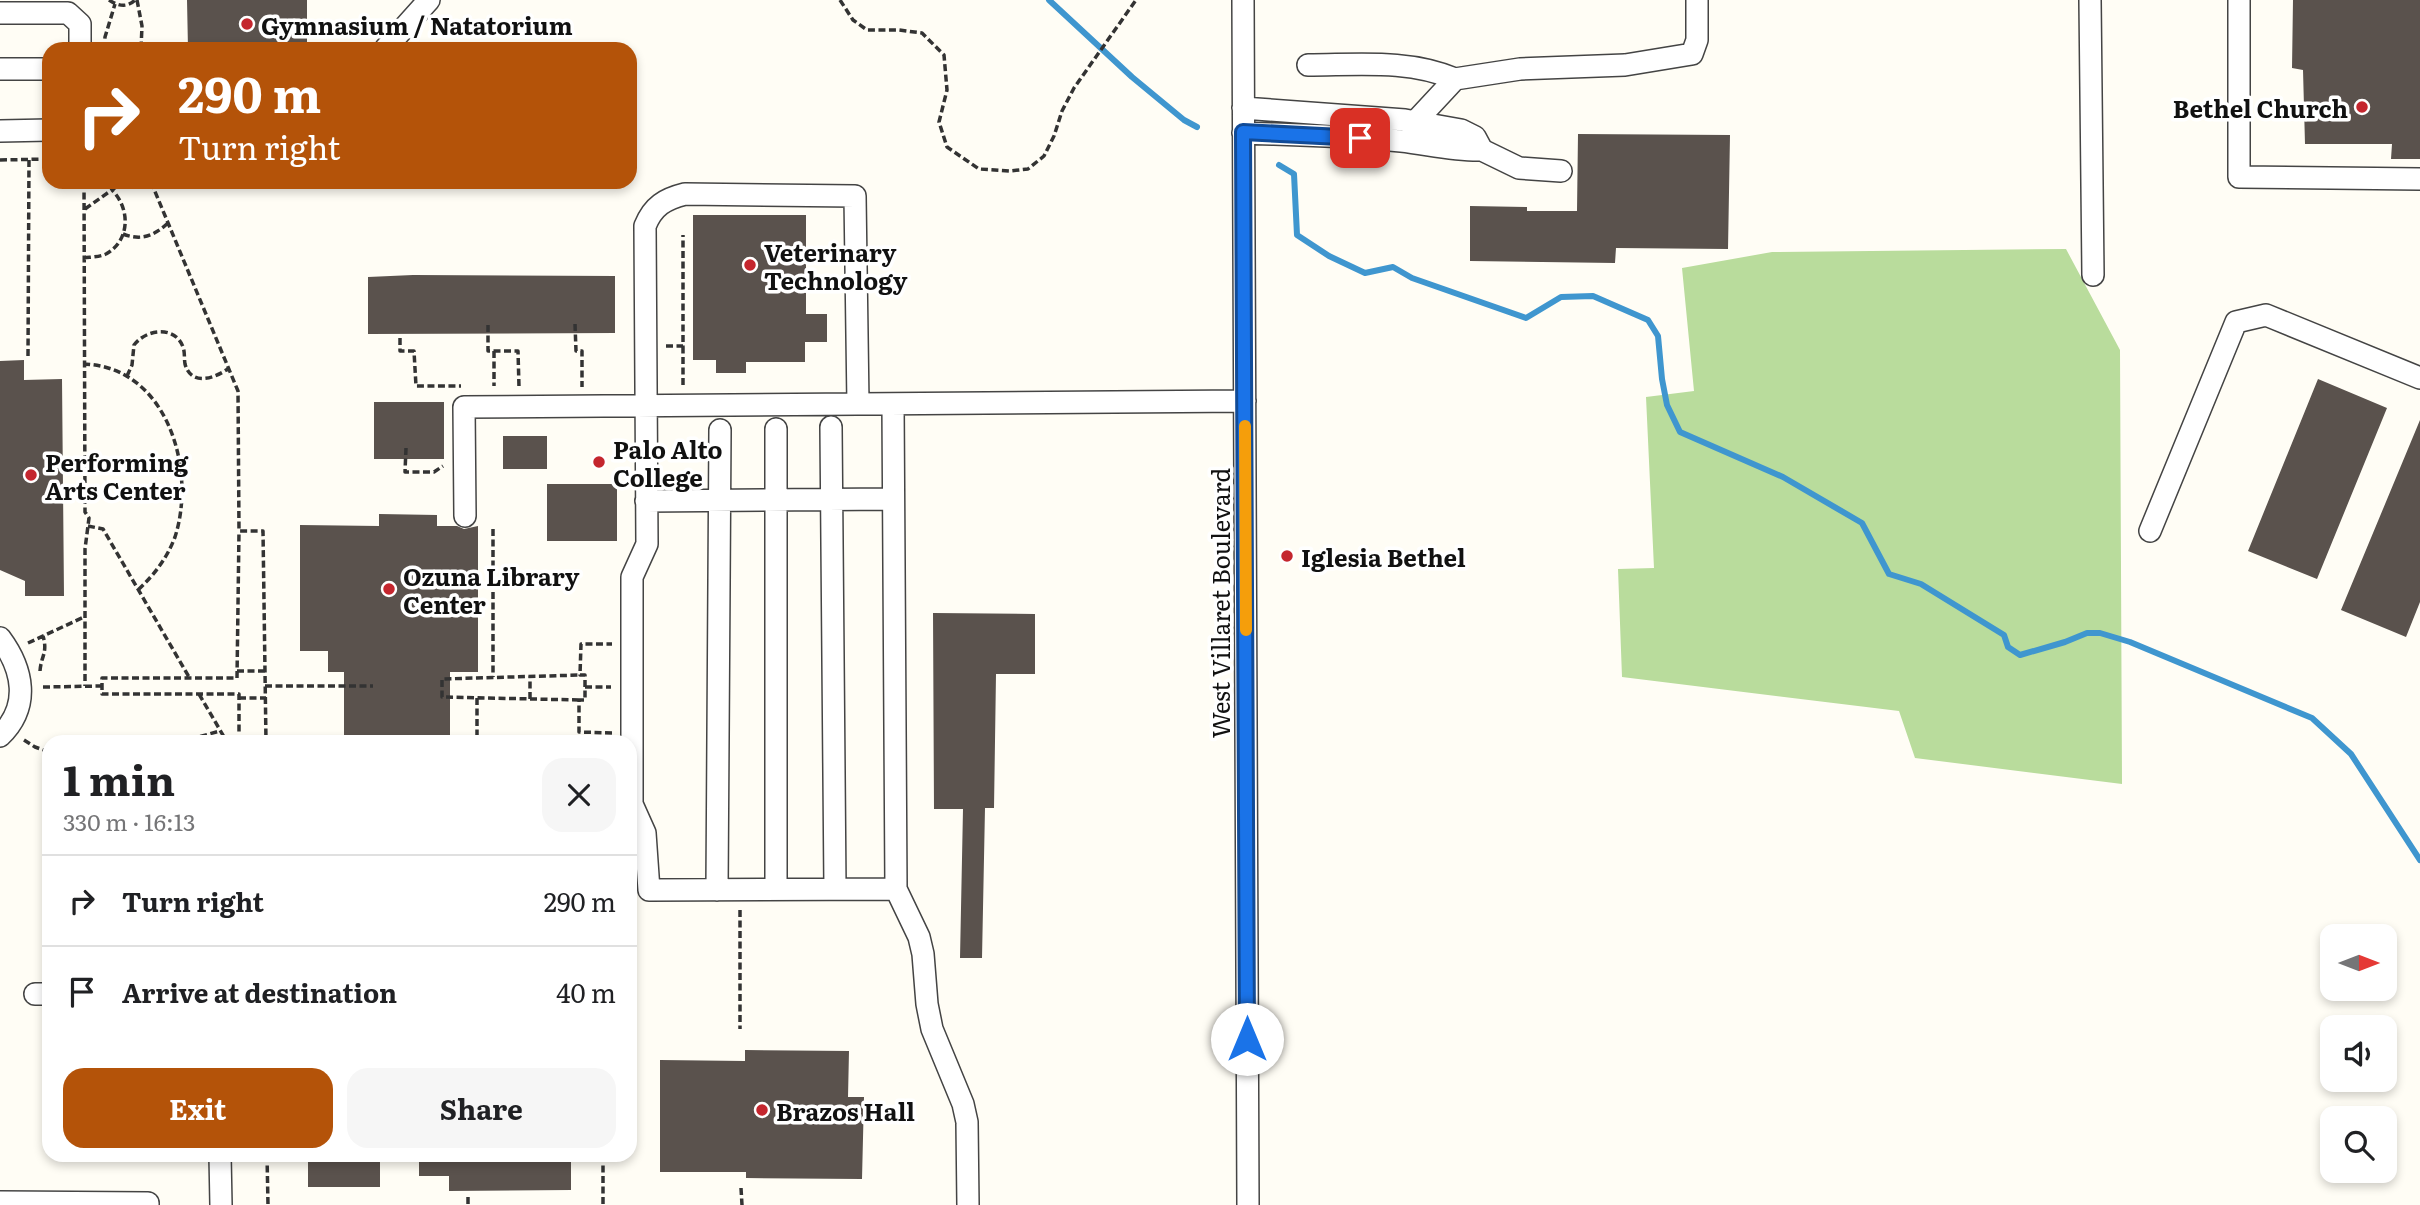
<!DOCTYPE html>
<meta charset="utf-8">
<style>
:root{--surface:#fff;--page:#f6f6f6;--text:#202124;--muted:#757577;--line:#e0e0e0;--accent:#b45309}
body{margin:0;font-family:Literata,serif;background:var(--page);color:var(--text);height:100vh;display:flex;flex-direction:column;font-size:26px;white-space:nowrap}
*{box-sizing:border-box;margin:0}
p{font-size:23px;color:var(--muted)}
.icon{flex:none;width:38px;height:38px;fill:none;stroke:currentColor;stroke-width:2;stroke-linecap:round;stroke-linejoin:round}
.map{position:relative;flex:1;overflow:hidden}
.drawer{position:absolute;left:42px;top:735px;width:595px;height:427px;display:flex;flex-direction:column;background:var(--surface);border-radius:21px;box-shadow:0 4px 10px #0003}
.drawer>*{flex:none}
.hud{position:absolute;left:42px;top:42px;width:595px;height:147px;border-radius:21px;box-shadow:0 4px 10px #0003;background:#b45309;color:#fff;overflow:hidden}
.needle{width:46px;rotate:90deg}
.fabs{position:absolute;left:2320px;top:924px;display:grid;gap:14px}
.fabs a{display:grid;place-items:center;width:77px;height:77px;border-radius:14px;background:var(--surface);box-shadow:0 4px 10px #0003;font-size:35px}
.pin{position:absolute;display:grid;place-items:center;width:60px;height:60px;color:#fff;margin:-30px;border-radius:14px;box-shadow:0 4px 10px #0006}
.me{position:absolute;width:77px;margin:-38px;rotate:0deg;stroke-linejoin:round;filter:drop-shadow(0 0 5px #0008)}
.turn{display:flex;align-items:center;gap:24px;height:147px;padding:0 21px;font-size:32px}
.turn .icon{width:91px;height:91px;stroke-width:2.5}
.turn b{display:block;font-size:49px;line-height:60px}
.round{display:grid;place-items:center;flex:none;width:74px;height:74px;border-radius:21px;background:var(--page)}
.head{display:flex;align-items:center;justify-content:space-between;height:119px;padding:0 21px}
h1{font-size:42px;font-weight:700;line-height:52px}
.cta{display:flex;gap:14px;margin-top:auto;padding:14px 21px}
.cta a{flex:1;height:80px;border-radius:21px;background:var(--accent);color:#fff;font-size:28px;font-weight:700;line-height:80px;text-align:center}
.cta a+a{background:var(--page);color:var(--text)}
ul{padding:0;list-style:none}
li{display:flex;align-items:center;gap:21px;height:91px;padding:0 21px;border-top:2px solid var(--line)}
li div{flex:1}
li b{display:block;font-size:26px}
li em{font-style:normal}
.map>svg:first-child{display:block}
.forest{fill:#b9dc9c}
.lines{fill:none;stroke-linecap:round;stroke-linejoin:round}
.stream{stroke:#3f96cf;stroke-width:6}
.building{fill:#5a524d}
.minor-casing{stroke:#444;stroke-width:24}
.path{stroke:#333;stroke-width:3.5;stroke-dasharray:7 3.5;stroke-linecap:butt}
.minor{stroke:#fff;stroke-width:21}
.route-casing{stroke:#114b97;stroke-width:18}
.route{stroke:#1a73e8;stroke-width:12}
.slow{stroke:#f59e0b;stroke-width:12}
.poi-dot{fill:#c4262e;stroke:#fff;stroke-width:2.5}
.labels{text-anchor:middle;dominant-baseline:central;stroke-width:7;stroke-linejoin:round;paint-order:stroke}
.poi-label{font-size:24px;font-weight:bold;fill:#111;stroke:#fff;text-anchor:start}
.street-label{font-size:24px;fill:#111;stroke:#fff}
</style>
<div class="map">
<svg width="2420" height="1205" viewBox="0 0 2420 1205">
<rect width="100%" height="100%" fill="#fffdf5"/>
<path class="forest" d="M2066,249l54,101 2,434 -207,-26 -16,-47 -277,-34 -4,-108 36,-1 -8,-171 48,-6 -12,-123 90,-16z"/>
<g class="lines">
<path class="stream" d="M1049,0l83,77 52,43 13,7
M1279,165l15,9 3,61 32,21 36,17 28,-6 19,11 114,40 35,-21 32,-1 55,24 10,16 4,43 5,26 13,27 103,45 79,46 27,51 32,10 83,51 4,12 12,8 45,-13 22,-9h13l30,9 182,76 39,36 69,106"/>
</g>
<path class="building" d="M187,0h120v49h-119z
M2293,0h127v159h-29l1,-15h-87l-2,-74 -11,-2z
M1578,134l152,1 -2,114 -112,-1 -1,15 -145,-2v-55l57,1v4h50z
M693,215h113v99h21v28h-22v20h-59v11h-30v-13h-23z
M413,275l202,1v57l-247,1v-57z
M24,360v20l38,-1 2,217h-39v-15l-25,-11v-209z
M2318,379l69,29 -70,171 -69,-28z
M374,402h70v57h-70z
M2420,420v182l-14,35 -65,-27z
M503,436h44v33h-44z
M547,484h70v57h-70z
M379,514l58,1v11h20l7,3 14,-3v146h-28v70h-106v-70h-16v-21h-28v-126l79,1z
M933,613l102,1v60h-39l-2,134h-9l-3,150h-22l3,-149h-29z
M745,1050l104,1 -1,46h16l-2,82 -116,-1v-6h-86v-112l85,1z
M308,1155h72v32h-72z
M419,1155h152v35l-122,1v-15h-30z"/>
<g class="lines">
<g class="minor-casing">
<path id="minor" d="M1243,0l5,1205
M2090,0l3,275
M2239,0v177l181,2
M0,13h68l12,11v25
M385,49l44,-49
M1308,65c49,0 101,-6 147,14
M0,69h49
M1243,108l162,12 56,10 14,7 7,13 37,18 42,3
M0,131l49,-1
M1243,133c53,2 105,3 158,8 27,3 53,10 81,9
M1411,142l4,-20 40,-43 65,-10 105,-4 67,-11 5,-14v-40
M858,404l-3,-208 -170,-2c-20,5 -32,12 -40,32l2,318 -15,33v227l13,29 4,57 247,-1
M893,404l3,485 23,48 4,17 4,50 5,25 31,75 4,18 1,83
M831,427l4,462
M776,429v460
M646,501l247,-2
M465,516l-1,-109 781,-6
M2150,531l86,-209 30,-7 154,63
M0,638c23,31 31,68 0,98
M717,890l3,-460
M35,994h14
M220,1155l1,50
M0,1202l148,1v2"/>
</g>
<path class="path" d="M109,0c9,6 18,8 26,0
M137,0l5,26 -1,23
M840,0l13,20 14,10h32l23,3 22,22 3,35 -8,32 8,25 32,22 31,2 18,-2 16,-13 10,-20 8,-25 12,-23 62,-88
M104,49l1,-12 10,-33
M0,160l49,-1
M84,182l1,330 4,6 -4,31v137
M151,182l87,209 1,140h24l3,211
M85,209l38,-27
M123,234c18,7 31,2 45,-11
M84,258c7,-1 15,-1 22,-4 25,-14 24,-46 6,-64
M575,324l1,27h6v36
M488,325v26h30l1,36
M400,338v13h14l2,35h45
M666,346h17v-111
M494,351v35
M28,356l1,-197
M83,364c84,2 114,105 92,173 -8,21 -20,37 -37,53
M127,376l5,-11 2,-20c12,-16 41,-20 49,2 2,5 1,11 2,17 6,23 31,14 44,4
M683,385v-39
M406,448l-1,24h29l9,-6
M88,526l15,3 86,148
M493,529v148
M28,643l56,-26
M40,671c1,-15 8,-18 3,-35
M237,671h28
M265,686h108
M43,687l59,-1
M585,687h26
M199,694l28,48
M239,698h27
M477,698v44
M530,699v-23
M579,700l-137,-3v-18l138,-4
M612,733l-33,-1v-32h6v-25h-5l1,-31h31
M24,740l11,7 14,5
M95,742l14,-4 22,4
M180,742l40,-11
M239,742v-48h-137v-16h135l2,-147
M740,910v119
M267,1155l1,50
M603,1155v50
M240,1157h41l6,-2
M741,1188l1,17
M468,1197v8"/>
<use href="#minor" class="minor"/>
</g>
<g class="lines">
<g class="route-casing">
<path id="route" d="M1247,1039l-4,-907 117,6"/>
</g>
<use href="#route" class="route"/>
<path class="slow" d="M1245,426l1,204"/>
</g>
<g class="poi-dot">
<circle cx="247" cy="24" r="7"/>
<circle cx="2362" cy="107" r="7"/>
<circle cx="750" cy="265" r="7"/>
<circle cx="599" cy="462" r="7"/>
<circle cx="31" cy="475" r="7"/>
<circle cx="1287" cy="556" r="7"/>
<circle cx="389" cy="589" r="7"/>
<circle cx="762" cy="1110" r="7"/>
</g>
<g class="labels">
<g class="poi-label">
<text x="261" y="24">Gymnasium / Natatorium</text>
<text x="2348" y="107" text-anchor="end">Bethel Church</text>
<text x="764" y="251">Veterinary<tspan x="764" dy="28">Technology</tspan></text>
<text x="613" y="448">Palo Alto<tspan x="613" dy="28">College</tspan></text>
<text x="45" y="461">Performing<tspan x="45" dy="28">Arts Center</tspan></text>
<text x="1301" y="556">Iglesia Bethel</text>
<text x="403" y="575">Ozuna Library<tspan x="403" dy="28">Center</tspan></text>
<text x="776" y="1110">Brazos Hall</text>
</g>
<g class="street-label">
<text transform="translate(1219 603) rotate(-90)">West Villaret Boulevard</text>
</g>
</g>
</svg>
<div class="fabs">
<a><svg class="needle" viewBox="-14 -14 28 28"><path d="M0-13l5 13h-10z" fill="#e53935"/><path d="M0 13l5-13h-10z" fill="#757577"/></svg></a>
<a><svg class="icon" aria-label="sound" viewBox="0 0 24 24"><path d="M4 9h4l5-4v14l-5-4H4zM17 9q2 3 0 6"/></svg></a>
<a><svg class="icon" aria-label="search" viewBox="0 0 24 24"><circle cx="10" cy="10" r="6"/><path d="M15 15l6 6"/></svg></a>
</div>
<div class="pin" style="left:1360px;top:138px;background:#d93025"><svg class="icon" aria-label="arrive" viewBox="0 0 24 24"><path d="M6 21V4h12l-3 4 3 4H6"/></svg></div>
<svg class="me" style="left:1247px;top:1039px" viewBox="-20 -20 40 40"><circle r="19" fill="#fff"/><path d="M0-13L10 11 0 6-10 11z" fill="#1a73e8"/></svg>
<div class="hud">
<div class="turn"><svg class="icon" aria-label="right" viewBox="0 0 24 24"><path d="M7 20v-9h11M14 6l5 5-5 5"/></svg><div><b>290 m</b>Turn right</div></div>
</div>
<section class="drawer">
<div class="head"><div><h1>1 min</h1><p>330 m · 16:13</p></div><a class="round"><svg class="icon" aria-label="close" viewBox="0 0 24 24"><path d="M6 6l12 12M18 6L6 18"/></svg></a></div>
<ul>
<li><svg class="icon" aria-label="right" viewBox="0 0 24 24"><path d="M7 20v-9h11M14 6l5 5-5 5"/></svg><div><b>Turn right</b></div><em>290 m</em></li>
<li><svg class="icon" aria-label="arrive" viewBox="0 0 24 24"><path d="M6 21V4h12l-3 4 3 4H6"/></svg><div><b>Arrive at destination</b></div><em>40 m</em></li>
</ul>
<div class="cta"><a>Exit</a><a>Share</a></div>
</section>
</div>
